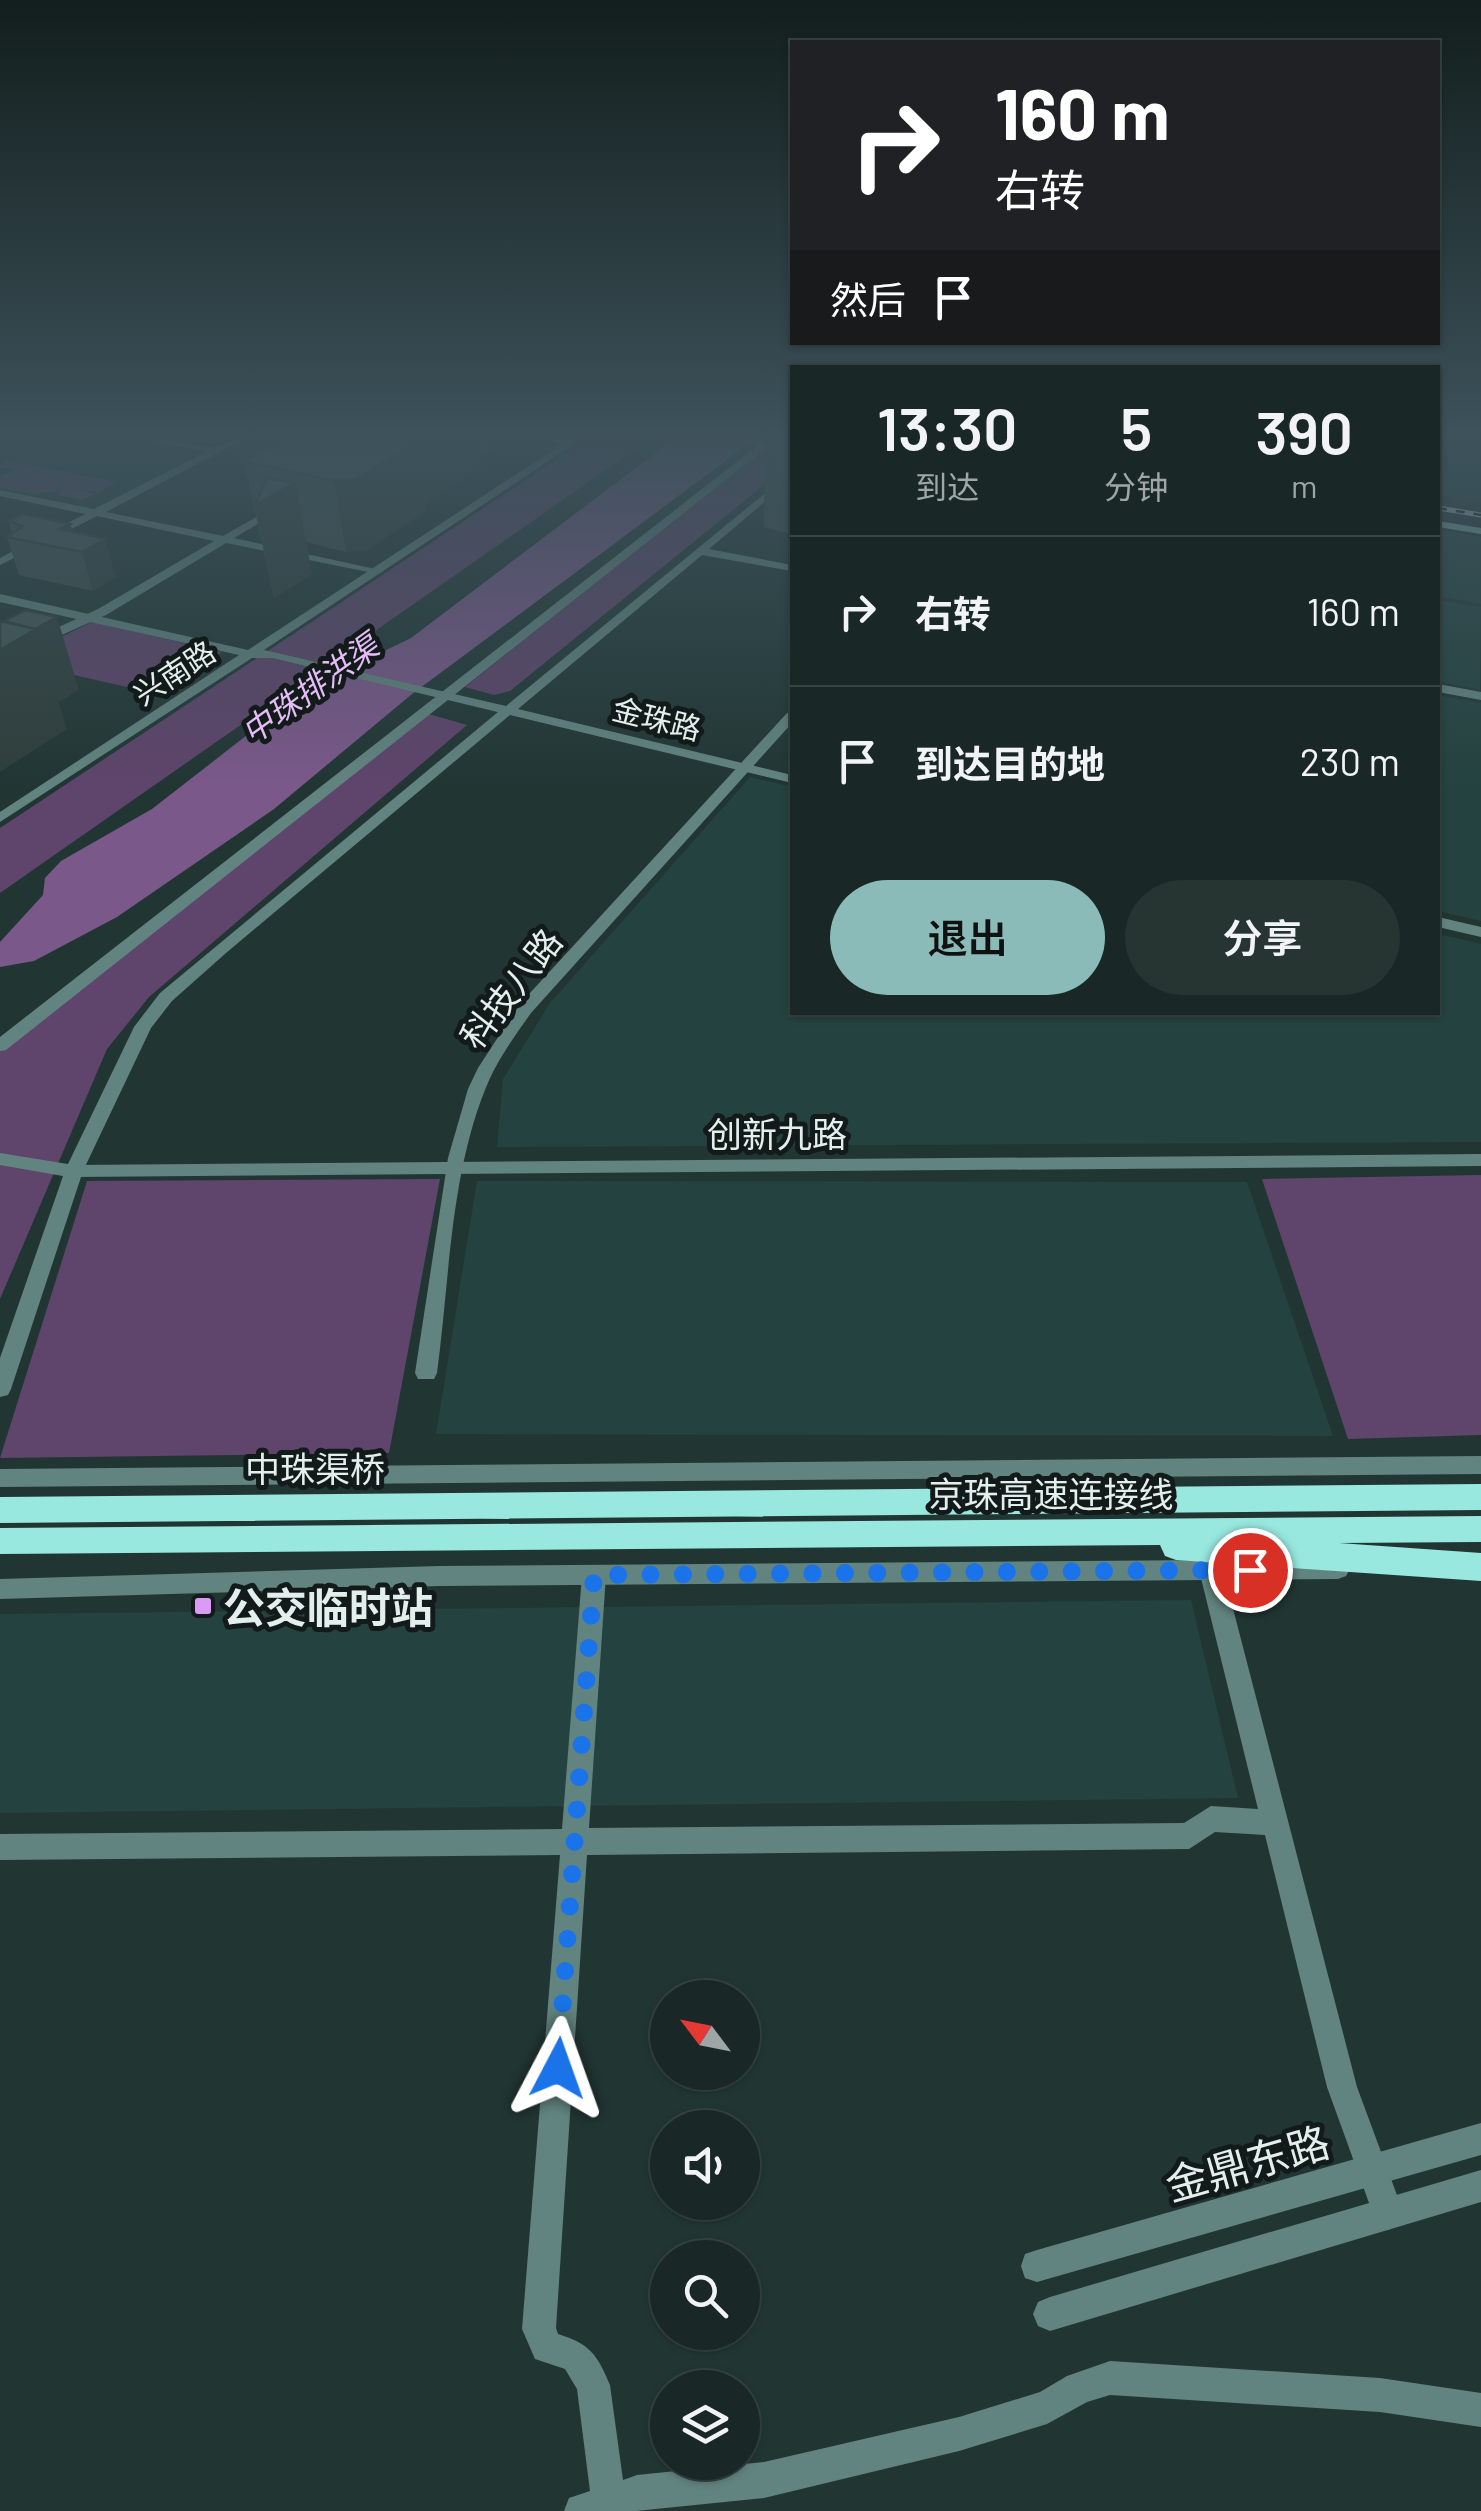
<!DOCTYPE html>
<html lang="zh">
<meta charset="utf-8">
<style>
:root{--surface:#192826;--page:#263432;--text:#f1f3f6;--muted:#9fa6a7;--line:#374443;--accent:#8bbbb9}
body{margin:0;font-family:Barlow,"Noto Sans SC",sans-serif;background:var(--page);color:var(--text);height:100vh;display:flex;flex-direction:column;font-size:38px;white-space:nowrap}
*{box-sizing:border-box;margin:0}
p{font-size:32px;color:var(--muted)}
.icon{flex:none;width:55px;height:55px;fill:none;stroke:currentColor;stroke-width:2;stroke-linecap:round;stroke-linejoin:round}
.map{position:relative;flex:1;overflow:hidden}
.sheet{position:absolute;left:790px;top:365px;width:650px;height:650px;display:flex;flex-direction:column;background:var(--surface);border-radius:0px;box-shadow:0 2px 8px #0004,0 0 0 2px var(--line)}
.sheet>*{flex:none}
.top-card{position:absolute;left:790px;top:40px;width:650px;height:305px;border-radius:0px;box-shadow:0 2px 8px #0004,0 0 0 2px var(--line);background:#202124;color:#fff;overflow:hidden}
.needle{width:65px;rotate:302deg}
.buttons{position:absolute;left:650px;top:1980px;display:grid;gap:20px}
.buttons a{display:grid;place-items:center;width:110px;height:110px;border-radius:50%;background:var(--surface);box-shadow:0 2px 8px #0004,0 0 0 2px var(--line);font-size:50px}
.pin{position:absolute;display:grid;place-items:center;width:85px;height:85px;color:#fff;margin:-42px;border:5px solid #fff;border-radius:50%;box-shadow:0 2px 10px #0007}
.me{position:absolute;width:110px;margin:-55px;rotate:4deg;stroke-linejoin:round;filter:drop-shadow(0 0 8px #0008)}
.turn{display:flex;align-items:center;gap:35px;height:210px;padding:0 40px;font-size:45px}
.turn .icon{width:130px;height:130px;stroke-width:2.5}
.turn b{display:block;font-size:70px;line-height:85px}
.then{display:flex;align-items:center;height:95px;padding:0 40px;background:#0003;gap:20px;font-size:38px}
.eta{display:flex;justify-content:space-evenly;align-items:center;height:170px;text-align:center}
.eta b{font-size:60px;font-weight:600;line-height:70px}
.action{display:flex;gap:20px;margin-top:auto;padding:20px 40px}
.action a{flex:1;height:115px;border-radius:60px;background:var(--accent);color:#111;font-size:40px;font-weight:600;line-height:115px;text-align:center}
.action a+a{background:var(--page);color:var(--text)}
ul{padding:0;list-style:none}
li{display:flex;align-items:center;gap:30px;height:150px;padding:0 40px;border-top:2px solid var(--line)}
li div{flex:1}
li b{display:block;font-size:38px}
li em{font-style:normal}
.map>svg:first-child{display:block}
.built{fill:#24423f}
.green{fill:#5f446b}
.water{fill:#7b588a}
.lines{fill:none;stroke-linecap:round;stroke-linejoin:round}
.minor{fill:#628480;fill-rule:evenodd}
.tertiary{fill:#628480;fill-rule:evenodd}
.secondary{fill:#7cb3ad;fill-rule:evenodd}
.trunk{fill:#98e8e0;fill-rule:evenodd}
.rail-casing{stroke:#b4c3c0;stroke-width:5}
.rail{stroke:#121b1a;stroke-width:2.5;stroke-dasharray:9;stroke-linecap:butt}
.wall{fill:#3a4c4a}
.shaded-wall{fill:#2f3e3c}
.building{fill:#435856;stroke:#2f3e3c;stroke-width:2.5}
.route{stroke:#1a73e8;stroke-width:18;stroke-dasharray:0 32.4}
.poi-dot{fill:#da9af6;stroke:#121b1a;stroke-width:4}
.labels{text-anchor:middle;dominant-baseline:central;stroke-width:10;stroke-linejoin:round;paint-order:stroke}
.far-street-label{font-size:30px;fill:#e2efed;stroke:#121b1a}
.far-water-label{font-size:32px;font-style:italic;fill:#e6bcf8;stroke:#121b1a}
.street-label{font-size:35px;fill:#e2efed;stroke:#121b1a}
.near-poi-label{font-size:42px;font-weight:bold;fill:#e2efed;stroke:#121b1a;text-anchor:start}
.near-street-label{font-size:42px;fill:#e2efed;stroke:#121b1a}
</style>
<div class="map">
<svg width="1481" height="2511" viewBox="0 0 1481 2511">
<rect width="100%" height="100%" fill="#213633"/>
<path class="built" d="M35,439h103l71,13 -113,57 -96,-19v-35z
M1438,448l43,6v24l-43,-6z
M1438,474l43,6v22l-43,-7z
M1438,530l43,7v67l-43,-8z
M1438,600l43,7 -1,83 -42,-8z
M1438,695l43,8v218l-43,-10z
M750,777l42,10v225h646v-78l43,10v198l-984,5 6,-68 47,-76z
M477,1181l770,1 86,254 -897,-2z
M1191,1600l47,198 -1238,15v-199z"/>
<path class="green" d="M588,439h62l-650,454v-65z
M777,439l15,23 -282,229 -16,4 -29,-8z
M5,460l111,22 -17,11 -29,-6 26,7 -13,6 -27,-5 5,-4 -30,3 -31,-6v-11l19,-9h-19z
M92,622l130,30 -64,42 -146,-33z
M429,714l38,11 -318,272 -42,52 -107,250v-248z
M1481,1175v260l-133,4 -86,-260z
M440,1179l-51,274 -389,5 87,-277z"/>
<path class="water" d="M674,439h81l-343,255 -138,115 -157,108 -83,44 -34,6v-25l43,-47 2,-17 16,-17 91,-52 126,-98 73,-44 60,-29z"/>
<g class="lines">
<path class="minor" d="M146,439c22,0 47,9 66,8 11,0 20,-8 32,-8l-138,73 117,24 56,-32 5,3 -1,2 -49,29 150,33 -6,3 -152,-31 -120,72 -106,48v-9l98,-45 116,-68 -117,-25 -97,49v-7l85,-44 -85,-18v-6l94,19 112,-57z
M546,439h22l8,4 -5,3z
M766,439l9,2 -769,609 -6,1v-14z
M504,707l12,3 -290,243 -54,48 -21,27 -68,143 -72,218 -3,6 -8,2v-39l63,-182 -63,-11v-12l68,11 66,-137 26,-34z
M792,712v11l-261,290c-15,21 -30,42 -41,65 -40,90 -40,199 -53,295l-3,6h-16l-3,-6 33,-215 20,-69 10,-21 41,-63 268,-292z
M1211,1560l8,3 4,7 134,517 47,127 -5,11 -11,5 -11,-5 -50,-138 -62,-252 -50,-3 -26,17 -602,6 -31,473 2,6c32,10 39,20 52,51l13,95 14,-5 127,-13 195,-45 81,-25 27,-16 43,-15 270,17 101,15v34l-101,-15 -270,-17 -23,7 -40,22 -88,27 -195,47 -128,13h-72l5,-13 21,-7 -13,-102 -12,-20 -30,-10 -13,-30 38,-474 -560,5v-26l562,-5 20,-254 4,-7 8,-3 8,3 4,7 -17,253 595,-5 27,-17 47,3 -59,-239 4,-7z"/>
<path class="tertiary" d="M570,439h12l-318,211 242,56 286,-235v8l-83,70 83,16v6l-90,-16 -184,154 274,66v8l-519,-125h-21l-252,164v-10l239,-157 -239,-53v-8l248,56z
M1438,684l43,8v8l-43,-8z
M1438,917l43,10v10l-43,-10z
M1481,1154v12l-1407,11 -9,-6 9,-6z
M1481,1456v18l-1481,13v-18z
M1338,1559l8,3 4,7 -4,7 -8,3 -899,7 -439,13v-20l439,-13z
M1481,2123v32l-444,127 -12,-4 -4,-12 4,-12 12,-4z
M1481,2170v32l-431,129 -12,-5 -5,-12 5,-12 12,-5z"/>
<path class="secondary" d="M1438,521l43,7v6l-43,-7z"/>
<path class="trunk" d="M1481,1484v26l-1481,13v-26z
M1481,1516v26l-142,1 142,10v28l-305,-21 -11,-4 -5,-11 -1160,9v-26z"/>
<g class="rail-casing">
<path id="rail" d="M1438,508l43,7"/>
</g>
<use href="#rail" class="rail"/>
</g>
<path class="wall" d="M288,439h215l1,6 -18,9 -6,-1 2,15 -58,35 1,8 -58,39 -21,2 -40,-10 6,32 -38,24 -30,-137z
M792,439l-2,95 -26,-7 1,-87z
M9,521l61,3 3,8 43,45 -23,14 -74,-16 -12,-38 5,-4z"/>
<path class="shaded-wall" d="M412,439h67l3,29 -58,35 1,8 -58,39 -21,2 -12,-71z
M484,439h19l1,6 -18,9z
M792,445v87l-2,2 2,-88z
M295,483l17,91 -38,24 -19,-93z
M70,524l8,28 -18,-23z
M105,539l11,38 -23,14 -11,-39z
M57,617l22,73 -20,12 8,27 -67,43v-122z"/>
<path class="building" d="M288,439h126l1,3 -59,37 -22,2 -90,-20z
M792,439v7l-27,-6v-1z
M267,478l28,5 -40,22z
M23,514l47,10 -10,5 45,10 -23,13 -75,-15 16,-11 -14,-5z
M26,610l31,7 -22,12 -31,-8z
M0,621l36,8 -36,21z"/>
<linearGradient id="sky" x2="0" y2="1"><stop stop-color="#121e1c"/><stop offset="0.55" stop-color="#3d525b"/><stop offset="1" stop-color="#3d525b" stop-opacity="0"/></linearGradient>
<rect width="1481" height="791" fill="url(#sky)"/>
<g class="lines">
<path class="route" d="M558,2068l36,-493 656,-5"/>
</g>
<rect class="poi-dot" x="193" y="1596" width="20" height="20" rx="5"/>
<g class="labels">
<g class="far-street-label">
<text transform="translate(174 672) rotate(-33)">兴南路</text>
<text transform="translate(657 718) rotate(14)">金珠路</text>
</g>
<g class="far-water-label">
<text transform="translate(309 688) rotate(-36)">中珠排洪渠</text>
</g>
<g class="street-label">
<text transform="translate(510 988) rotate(-52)">科技八路</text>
<text x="777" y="1133">创新九路</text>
<text x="315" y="1468">中珠渠桥</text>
<text x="1051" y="1493">京珠高速连接线</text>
</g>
<g class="near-poi-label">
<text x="223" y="1606">公交临时站</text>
</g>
<g class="near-street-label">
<text transform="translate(1247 2162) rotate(-16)">金鼎东路</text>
</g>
</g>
</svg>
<div class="buttons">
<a><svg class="needle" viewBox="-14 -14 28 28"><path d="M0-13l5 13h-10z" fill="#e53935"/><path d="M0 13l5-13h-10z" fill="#9fa6a7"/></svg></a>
<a><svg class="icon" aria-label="sound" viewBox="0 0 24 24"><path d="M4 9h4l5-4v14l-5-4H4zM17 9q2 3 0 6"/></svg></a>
<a><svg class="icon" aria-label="search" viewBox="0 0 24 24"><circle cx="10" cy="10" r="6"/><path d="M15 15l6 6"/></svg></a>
<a><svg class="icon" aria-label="layers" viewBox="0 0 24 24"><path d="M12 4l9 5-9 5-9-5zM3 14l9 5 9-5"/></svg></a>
</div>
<div class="pin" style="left:1250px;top:1570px;background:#d93025"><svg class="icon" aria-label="arrive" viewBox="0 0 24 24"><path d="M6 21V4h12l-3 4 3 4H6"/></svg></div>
<svg class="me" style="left:558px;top:2068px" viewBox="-20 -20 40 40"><path d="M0-17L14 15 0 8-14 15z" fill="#1a73e8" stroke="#fff" stroke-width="4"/></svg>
<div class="top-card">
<div class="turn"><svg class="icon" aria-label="right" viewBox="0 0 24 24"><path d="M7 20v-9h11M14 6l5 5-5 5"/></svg><div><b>160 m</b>右转</div></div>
<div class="then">然后<svg class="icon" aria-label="arrive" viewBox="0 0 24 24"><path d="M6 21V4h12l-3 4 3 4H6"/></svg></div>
</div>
<section class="sheet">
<div class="eta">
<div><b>13:30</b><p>到达</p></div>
<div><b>5</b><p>分钟</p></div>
<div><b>390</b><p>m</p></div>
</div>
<ul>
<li><svg class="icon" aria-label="right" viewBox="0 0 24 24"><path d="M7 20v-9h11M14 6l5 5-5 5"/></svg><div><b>右转</b></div><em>160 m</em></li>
<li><svg class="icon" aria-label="arrive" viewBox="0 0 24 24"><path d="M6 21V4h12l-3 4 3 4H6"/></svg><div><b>到达目的地</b></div><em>230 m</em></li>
</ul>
<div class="action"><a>退出</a><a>分享</a></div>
</section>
</div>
